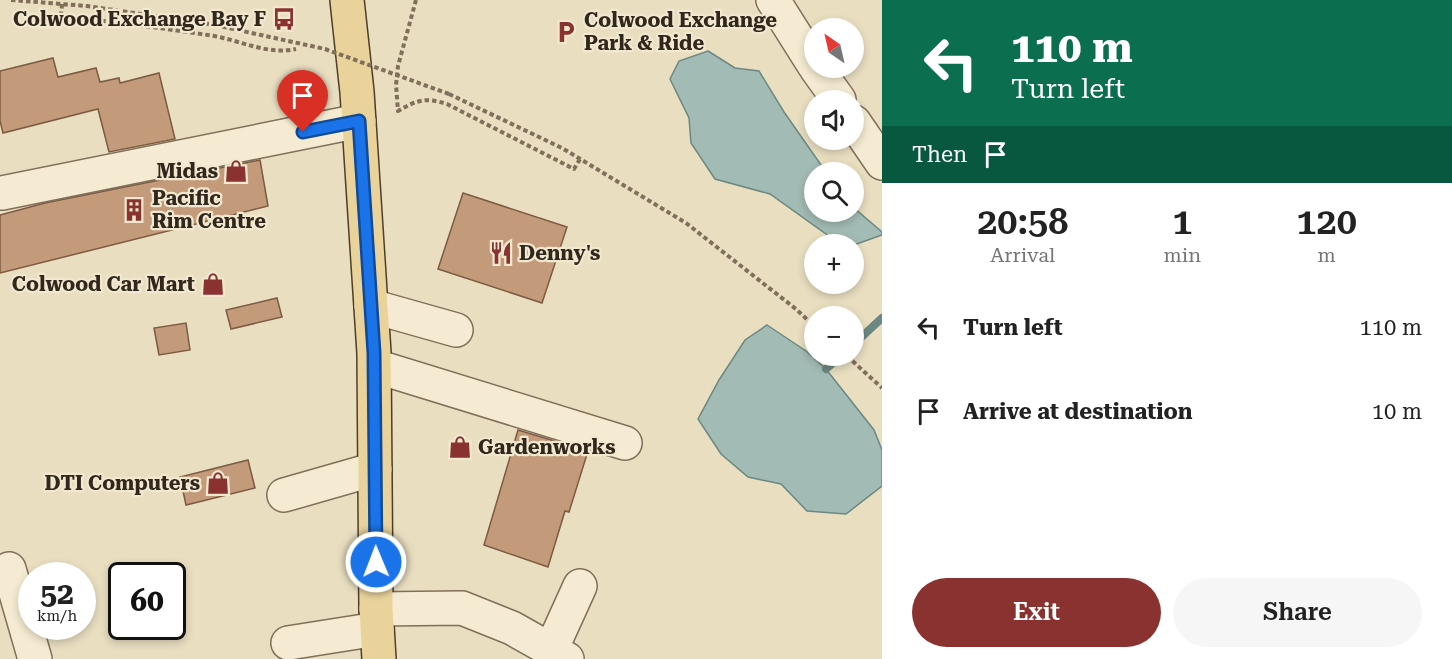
<!DOCTYPE html>
<meta charset="utf-8">
<style>
:root{--surface:#fff;--page:#f6f6f6;--text:#222;--muted:#767676;--accent:#893230}
body{margin:0;font-family:"Roboto Serif",serif;background:var(--page);color:var(--text);height:100vh;display:flex;flex-direction:column;font-size:22px;white-space:nowrap}
*{box-sizing:border-box;margin:0}
p{font-size:20px;color:var(--muted)}
.icon{flex:none;width:33px;height:33px;fill:none;stroke:currentColor;stroke-width:2;stroke-linecap:round;stroke-linejoin:round}
.map{position:relative;flex:1;overflow:hidden}
.panel{display:flex;flex-direction:column;background:var(--surface);width:570px}
.panel>*{flex:none}
.guide{background:#0b6e4f;color:#fff;overflow:hidden}
.needle{width:39px;rotate:326deg}
.buttons{position:absolute;left:804px;top:18px;display:grid;gap:12px}
.buttons a{display:grid;place-items:center;width:60px;height:60px;border-radius:50%;background:var(--surface);box-shadow:0 3px 9px #0003;font-size:30px}
.speed{position:absolute;left:18px;top:562px;display:flex;gap:12px;font-size:30px;font-weight:700;text-align:center}
.speed>*{display:grid;place-content:center;width:78px;height:78px;border-radius:50%;background:var(--surface);box-shadow:0 3px 9px #0003;line-height:1}
.speed small{font-size:15px;font-weight:400}
.speed .limit{border:3px solid #111;border-radius:9px;background:#fff;color:#111}
.pin{position:absolute;display:grid;place-items:center;width:51px;height:51px;color:#fff;margin:-62px -26px;border-radius:50% 50% 50% 0;rotate:-45deg;box-shadow:0 0 6px #0007}
.pin .icon{rotate:45deg}
.me{position:absolute;width:66px;margin:-33px;rotate:359deg;stroke-linejoin:round;filter:drop-shadow(0 0 4px #0008)}
.turn{display:flex;align-items:center;gap:21px;height:126px;padding:0 30px;font-size:27px}
.turn .icon{width:78px;height:78px;stroke-width:2.5}
.turn b{display:block;font-size:42px;line-height:51px}
.then{display:flex;align-items:center;height:57px;padding:0 30px;background:#0003;gap:12px;font-size:22px}
.eta{display:flex;justify-content:space-evenly;align-items:center;height:102px;text-align:center}
.eta b{font-size:36px;font-weight:600;line-height:42px}
.action{display:flex;gap:12px;margin-top:auto;padding:12px 30px}
.action a{flex:1;height:69px;border-radius:36px;background:var(--accent);color:#fff;font-size:24px;font-weight:600;line-height:69px;text-align:center}
.action a+a{background:var(--page);color:var(--text)}
ul{padding:0;list-style:none}
li{display:flex;align-items:center;gap:18px;height:84px;padding:0 30px}
li div{flex:1}
li b{display:block;font-size:22px}
li em{font-style:normal}
main{display:flex;flex:1;min-height:0}
.map>svg:first-child{display:block}
.water{fill:#a3bbb5;stroke:#6b8882;stroke-width:1.5}
.lines{fill:none;stroke-linecap:round;stroke-linejoin:round}
.stream{stroke:#6b8882;stroke-width:8}
.building{fill:#c39a7a;stroke:#7d5b42;stroke-width:1.5}
.minor-casing{stroke:#806f5a;stroke-width:36}
.major-casing{stroke:#4e3e2e;stroke-width:36}
.path{stroke:#806f5a;stroke-width:4;stroke-dasharray:4.5 3;stroke-linecap:butt}
.minor{stroke:#f5ebd2;stroke-width:33}
.major{stroke:#e9d39b;stroke-width:33}
.path-bridge{stroke:#806f5a;stroke-width:4;stroke-dasharray:4.5 3;stroke-linecap:butt}
.route-casing{stroke:#114b97;stroke-width:15}
.route{stroke:#1a73e8;stroke-width:10}
.labels{text-anchor:middle;dominant-baseline:central;stroke-width:4.5;stroke-linejoin:round;paint-order:stroke}
.poi-label{font-size:20px;font-weight:bold;fill:#31271d;stroke:#f1e8cf;text-anchor:end}
</style>
<main>
<div class="map">
<svg width="882" height="659" viewBox="0 0 882 659">
<rect width="100%" height="100%" fill="#e9dec0"/>
<path class="water" d="M708,51l27,17 24,3 25,41 42,60h-12v40h40v-4l28,24v3l-28,10 -14,-1 -70,-50 -55,-15 -24,-36 -2,-25 -19,-39 9,-18z
M767,325l39,26 20,18 48,61 8,20v36l-36,28 -39,-3 -26,-27 -33,-7 -27,-23 -23,-35 21,-39 26,-40z"/>
<g class="lines">
<path class="stream" d="M854,344l28,-26
M826,369l15,-13"/>
</g>
<path class="building" d="M53,58l5,19 38,-9 4,14 19,-4 1,5 39,-10 16,66 -66,13 -11,-43 -95,24 -3,-12v-50z
M260,160l8,46 -268,67v-58l45,-12z
M463,193l104,34 -25,76 -104,-34z
M277,298l5,19 -51,12 -5,-19z
M186,323l4,27 -31,5 -5,-27z
M518,430l70,21 -19,61 -4,-1 -17,56 -64,-22z
M248,460l7,28 -69,17 -6,-28z"/>
<g class="lines">
<g class="minor-casing">
<path id="minor" d="M773,0l41,65
M816,68l23,32
M854,122l28,41
M2,193l357,-72
M371,306l85,24
M375,366l250,77
M284,495l91,-26
M9,569l26,90
M376,609l86,-1 50,20 55,31
M288,643l89,-14
M551,650l29,-64"/>
</g>
<g class="major-casing">
<path id="major" d="M347,0l10,92 17,261 2,256 3,50"/>
</g>
<path class="path" d="M11,0l76,6 128,19
M416,0l-18,66 -2,19 2,26c19,-11 27,-14 49,-7l127,65 6,-10
M62,4l-1,12c51,6 102,12 153,20 28,5 53,19 82,13
M449,94l113,54 124,75 110,86 18,17
M847,356l35,32"/>
<use href="#minor" class="minor"/>
<use href="#major" class="major"/>
<path class="path-bridge" d="M215,25l110,24 124,45"/>
</g>
<g class="lines">
<g class="route-casing">
<path id="route" d="M303,132l56,-11 15,232 2,209"/>
</g>
<use href="#route" class="route"/>
</g>
<defs>
<g id="bus-bare" transform="scale(1.8)"><path d="M-5-6H5V4H4V6H2V4H-2V6H-4V4H-5ZM-3.5-4V0h7V-4ZM-3.5 1.2v1.5H-2V1.2ZM2 1.2v1.5H3.5V1.2Z" fill="#893230" stroke="#f1e8cf" stroke-width="2.5" paint-order="stroke"/></g>
<g id="parking-bare" transform="scale(1.8)"><path d="M-3.5-5.5H1a3.5 3.5 0 0 1 0 7H-1V5.5H-3.5ZM-1-3.4V-.6H.8a1.4 1.4 0 0 0 0-2.8Z" fill="#893230" stroke="#f1e8cf" stroke-width="2.5" paint-order="stroke"/></g>
<g id="shop-bare" transform="scale(1.8)"><path d="M-5-2.5h2.3a2.7 3.5 0 0 1 5.4 0H5L5.5 6h-11ZM-1.5-2.5h3a1.5 2.3 0 0 0-3 0Z" fill="#893230" stroke="#f1e8cf" stroke-width="2.5" paint-order="stroke"/></g>
<g id="building-bare" transform="scale(1.8)"><path d="M-4-6H4V6H1V3H-1V6H-4ZM-2.5-4.3h1.7v1.8h-1.7ZM.8-4.3h1.7v1.8H.8ZM-2.5-1h1.7V.8h-1.7ZM.8-1h1.7V.8H.8Z" fill="#893230" stroke="#f1e8cf" stroke-width="2.5" paint-order="stroke"/></g>
<g id="restaurant-bare" transform="scale(1.8)"><path d="M-5-6h1v4h1v-4h1v4h1v-4h1v5L-1.5 .5V6h-2V.5L-5-1ZM5-6V6H3V1.5H1.5Q1.5-4 5-6Z" fill="#893230" stroke="#f1e8cf" stroke-width="2.5" paint-order="stroke"/></g>
</defs>
<g fill-rule="evenodd">
<use href="#bus-bare" x="284" y="19"/>
<use href="#parking-bare" x="566" y="32"/>
<use href="#shop-bare" x="236" y="171"/>
<use href="#building-bare" x="134" y="210"/>
<use href="#restaurant-bare" x="501" y="253"/>
<use href="#shop-bare" x="213" y="284"/>
<use href="#shop-bare" x="460" y="447"/>
<use href="#shop-bare" x="218" y="483"/>
</g>
<g class="labels">
<g class="poi-label">
<text x="266" y="19">Colwood Exchange Bay F</text>
<text x="584" y="20" text-anchor="start">Colwood Exchange<tspan x="584" dy="23">Park &amp; Ride</tspan></text>
<text x="218" y="171">Midas</text>
<text x="152" y="198" text-anchor="start">Pacific<tspan x="152" dy="23">Rim Centre</tspan></text>
<text x="519" y="253" text-anchor="start">Denny's</text>
<text x="195" y="284">Colwood Car Mart</text>
<text x="478" y="447" text-anchor="start">Gardenworks</text>
<text x="200" y="483">DTI Computers</text>
</g>
</g>
</svg>
<div class="buttons">
<a><svg class="needle" viewBox="-14 -14 28 28"><path d="M0-13l5 13h-10z" fill="#e53935"/><path d="M0 13l5-13h-10z" fill="#767676"/></svg></a>
<a><svg class="icon" aria-label="sound" viewBox="0 0 24 24"><path d="M4 9h4l5-4v14l-5-4H4zM17 9q2 3 0 6"/></svg></a>
<a><svg class="icon" aria-label="search" viewBox="0 0 24 24"><circle cx="10" cy="10" r="6"/><path d="M15 15l6 6"/></svg></a>
<a>+</a>
<a>−</a>
</div>
<div class="speed"><div>52<small>km/h</small></div><div class="limit">60</div></div>
<div class="pin" style="left:303px;top:132px;background:#d93025"><svg class="icon" aria-label="arrive" viewBox="0 0 24 24"><path d="M6 21V4h12l-3 4 3 4H6"/></svg></div>
<svg class="me" style="left:376px;top:562px" viewBox="-20 -20 40 40"><circle r="17" fill="#1a73e8" stroke="#fff" stroke-width="3"/><path d="M0-11L8 9 0 5-8 9z" fill="#fff"/></svg>
</div>
<section class="panel">
<div class="guide">
<div class="turn"><svg class="icon" aria-label="left" viewBox="0 0 24 24"><path d="M17 20v-9H6M10 6l-5 5 5 5"/></svg><div><b>110 m</b>Turn left</div></div>
<div class="then">Then<svg class="icon" aria-label="arrive" viewBox="0 0 24 24"><path d="M6 21V4h12l-3 4 3 4H6"/></svg></div>
</div>
<div class="eta">
<div><b>20:58</b><p>Arrival</p></div>
<div><b>1</b><p>min</p></div>
<div><b>120</b><p>m</p></div>
</div>
<ul>
<li><svg class="icon" aria-label="left" viewBox="0 0 24 24"><path d="M17 20v-9H6M10 6l-5 5 5 5"/></svg><div><b>Turn left</b></div><em>110 m</em></li>
<li><svg class="icon" aria-label="arrive" viewBox="0 0 24 24"><path d="M6 21V4h12l-3 4 3 4H6"/></svg><div><b>Arrive at destination</b></div><em>10 m</em></li>
</ul>
<div class="action"><a>Exit</a><a>Share</a></div>
</section>
</main>
